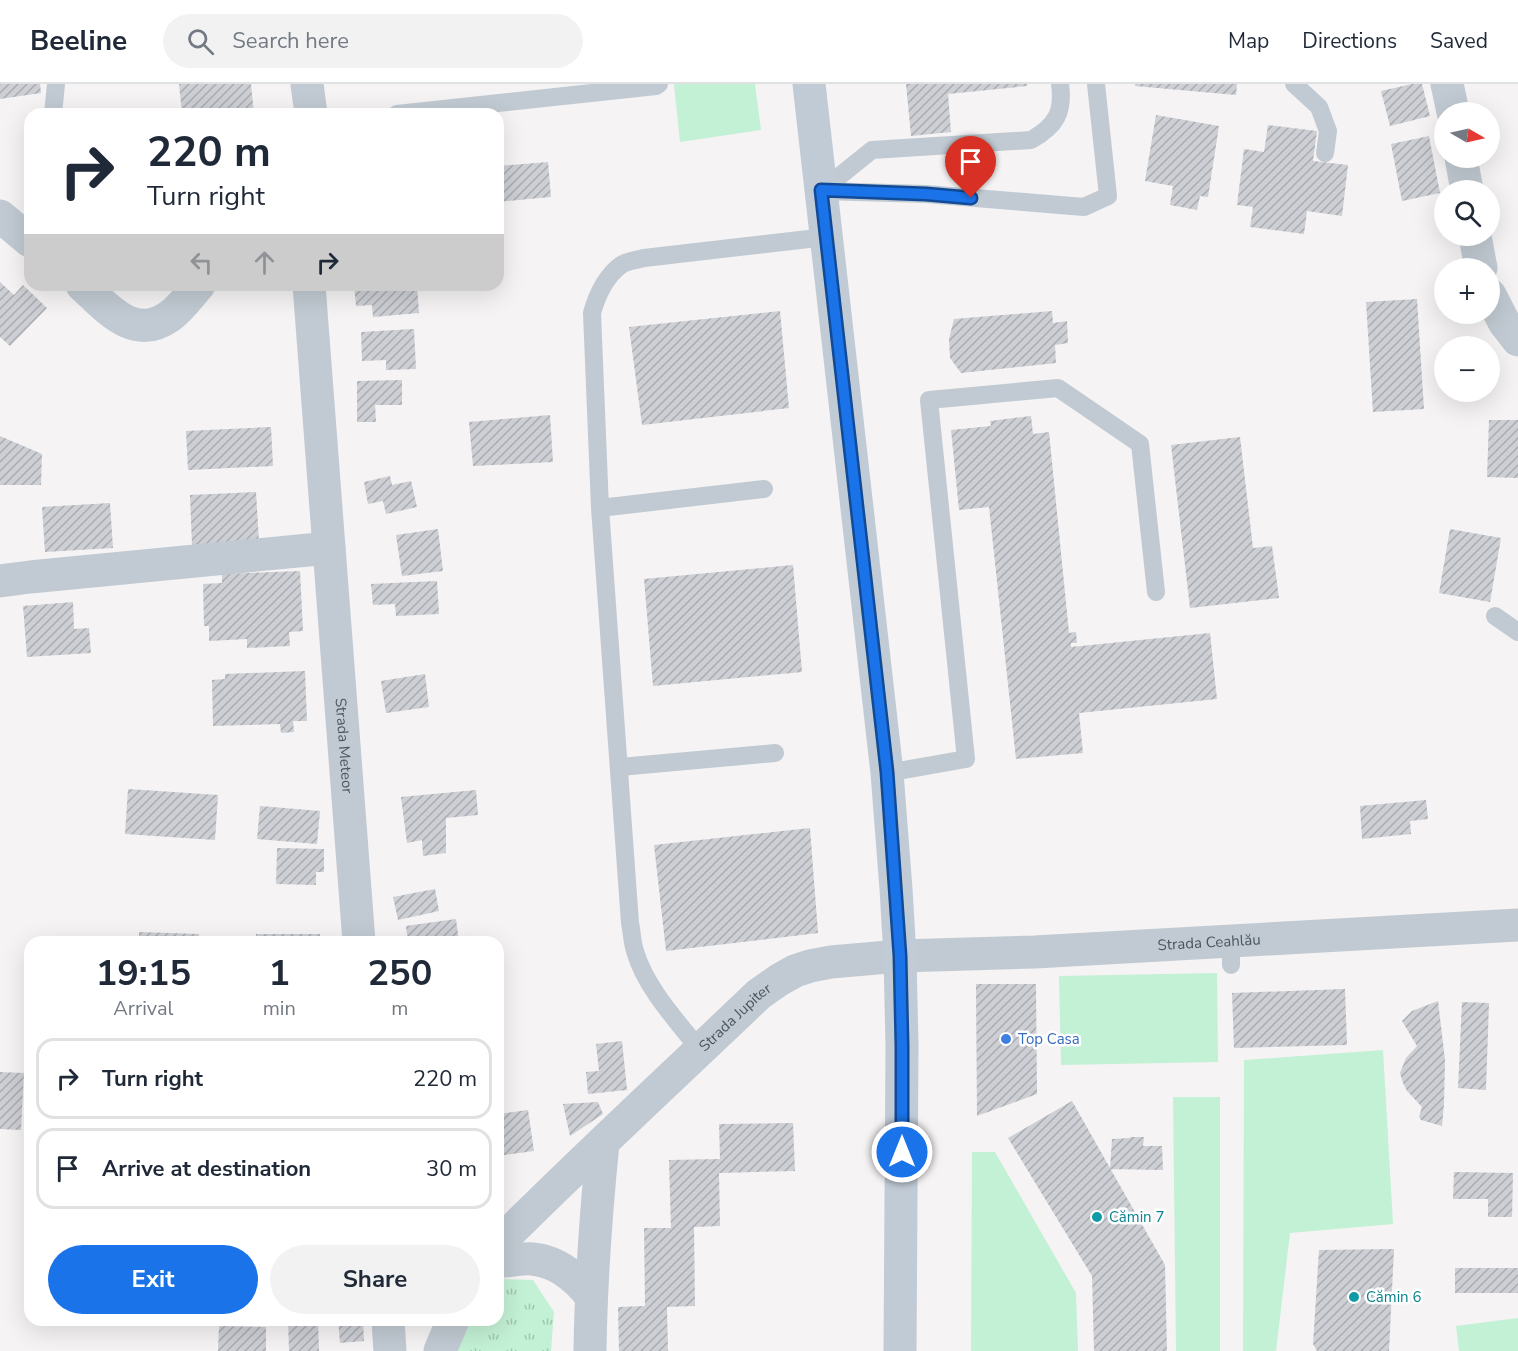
<!DOCTYPE html>
<meta charset="utf-8">
<style>
:root{--surface:#fff;--page:#f2f2f3;--text:#1f2937;--muted:#747a83;--line:#e0e1e3;--accent:#1a73e8}
body{margin:0;font-family:"Nunito Sans",sans-serif;background:var(--page);color:var(--text);height:100vh;display:flex;flex-direction:column;font-size:22px;white-space:nowrap}
*{box-sizing:border-box;margin:0}
p{font-size:20px;color:var(--muted)}
.icon{flex:none;width:33px;height:33px;fill:none;stroke:currentColor;stroke-width:2;stroke-linecap:round;stroke-linejoin:round}
.map{position:relative;flex:1;overflow:hidden}
.panel{position:absolute;left:24px;top:852px;width:480px;height:390px;display:flex;flex-direction:column;background:var(--surface);border-radius:18px;box-shadow:0 6px 24px #0002}
.panel>*{flex:none}
.guide{position:absolute;left:24px;top:24px;width:480px;height:183px;border-radius:18px;box-shadow:0 6px 24px #0002;background:#fff;color:var(--text);overflow:hidden}
.needle{width:39px;rotate:99deg}
.fabs{position:absolute;left:1434px;top:18px;display:grid;gap:12px}
.fabs a{display:grid;place-items:center;width:66px;height:66px;border-radius:50%;background:var(--surface);box-shadow:0 6px 24px #0002;font-size:30px}
.pin{position:absolute;display:grid;place-items:center;width:51px;height:51px;color:#fff;margin:-62px -26px;border-radius:50% 50% 50% 0;rotate:-45deg;box-shadow:0 0 6px #0007}
.pin .icon{rotate:45deg}
.me{position:absolute;width:66px;margin:-33px;rotate:0deg;stroke-linejoin:round;filter:drop-shadow(0 0 4px #0008)}
.turn{display:flex;align-items:center;gap:21px;height:126px;padding:0 24px;font-size:27px}
.turn .icon{width:78px;height:78px;stroke-width:2.5}
.turn b{display:block;font-size:42px;line-height:51px}
.lanes{display:flex;align-items:center;height:57px;padding:0 24px;background:#0003;justify-content:center;gap:30px;direction:ltr}
.lanes .off{opacity:.35}
.eta{display:flex;justify-content:space-evenly;align-items:center;height:102px;text-align:center}
.eta b{font-size:36px;font-weight:700;line-height:42px}
.action{display:flex;gap:12px;margin-top:auto;padding:12px 24px}
.action a{flex:1;height:69px;border-radius:36px;background:var(--accent);color:#fff;font-size:24px;font-weight:700;line-height:69px;text-align:center}
.action a+a{background:var(--page);color:var(--text)}
ul{padding:0;list-style:none}
li{display:flex;align-items:center;gap:18px;height:81px;margin:0 12px 9px;padding:0 12px;border:3px solid var(--line);border-radius:18px}
li div{flex:1}
li b{display:block;font-size:22px}
li em{font-style:normal}
header{display:flex;align-items:center;gap:36px;box-sizing:border-box;height:84px;padding:0 30px;background:var(--surface);border-bottom:2px solid var(--line)}
header strong{font-size:28px}
nav{display:flex;gap:33px;margin-inline-start:auto;font-size:21px}
.search{width:420px;height:54px;background:var(--page);display:flex;align-items:center;gap:15px;box-sizing:border-box;padding:0 21px;border-radius:33px;color:var(--muted);font-size:22px}
.map>svg:first-child{display:block}
.green{fill:#c3f1d5}
.park{fill:url(#park-tufts)}
.building{fill:url(#building-hatch)}
.lines{fill:none;stroke-linecap:round;stroke-linejoin:round}
.service{stroke:#c1cad2;stroke-width:18}
.minor{stroke:#c1cad2;stroke-width:33}
.secondary{stroke:#c1cbd6;stroke-width:33}
.route-casing{stroke:#114b97;stroke-width:15}
.route{stroke:#1a73e8;stroke-width:10}
.shop-dot{fill:#3f7fe0;stroke:#fff;stroke-width:2}
.culture-dot{fill:#0f9aa8;stroke:#fff;stroke-width:2}
.labels{text-anchor:middle;dominant-baseline:central;stroke-width:5;stroke-linejoin:round;paint-order:stroke}
.street-label{font-size:15px;fill:#4a5661;stroke:#fff}
.shop-label{font-size:15px;fill:#366cbe;stroke:#fff;text-anchor:start}
.culture-label{font-size:15px;fill:#0d838f;stroke:#fff;text-anchor:start}
</style>
<header>
<strong>Beeline</strong>
<div class="search"><svg class="icon" aria-label="search" viewBox="0 0 24 24"><circle cx="10" cy="10" r="6"/><path d="M15 15l6 6"/></svg>Search here</div>
<nav><a>Map</a><a>Directions</a><a>Saved</a></nav>
</header>
<div class="map">
<svg width="1518" height="1267" viewBox="0 0 1518 1267">
<defs>
<pattern id="park-tufts" width="24" height="20" patternUnits="userSpaceOnUse" patternTransform="scale(1.5)"><rect width="24" height="20" fill="#c3f1d5"/><path d="M3 7l-1-3M5 7V3M7 7l1-3M15 17l-1-3M17 17v-4M19 17l1-3" fill="none" stroke="#a0c6b0"/></pattern>
<pattern id="building-hatch" width="6" height="6" patternUnits="userSpaceOnUse" patternTransform="scale(1.5)"><rect width="6" height="6" fill="#cdcfd5"/><path d="M-1 1l2-2M0 6l6-6M5 7l2-2" fill="none" stroke="#a8abb0"/></pattern>
</defs>
<rect width="100%" height="100%" fill="#f5f3f3"/>
<path class="green" d="M674,0h81l6,46 -81,12z
M1217,889l1,89 -157,3 -2,-89z
M1383,966l10,174 -103,9 -14,118h-33l1,-291z
M1173,1013h47v254h-44z
M972,1068h23l81,141 2,58h-107z
M1518,1234v33h-59l-3,-25z"/>
<path class="park" d="M499,1195l34,1 21,32 -3,39h-101l14,-31h34z"/>
<path class="building" d="M0,0h40l1,9 -41,6z
M179,0h72l3,30h-72z
M906,0h121v2l-79,8 3,38 -40,4z
M1135,0h102l-1,11 -101,-9z
M1412,0h10l8,32 -40,10 -9,-35z
M1156,31l63,11 -11,71 -8,-1 -3,14 -27,-5 3,-19 -28,-5z
M1268,41l49,6 -4,30 35,4 -6,51 -35,-5 -3,23 -54,-7 3,-20 -16,-2 7,-56 20,3z
M1429,52l11,57 -38,8 -11,-57z
M548,78l3,35 -53,5v-36z
M0,198l14,13 9,-10 24,23 -37,38 -10,-9z
M354,201h63l2,28 -46,4 -1,-12 -16,1z
M1417,215l7,110 -51,3 -7,-110z
M780,227l9,97 -147,17 -13,-98z
M1052,227l1,12 14,-2 1,22 -13,2 1,18 -95,10 -11,-15 -1,-19 5,-20z
M414,245l2,40 -30,1v-10l-24,1 -1,-29z
M402,296v25h-27l1,17h-19v-41z
M550,331l3,47 -80,4 -4,-44z
M1031,332l2,18 16,-2 20,201 7,-1 1,11h-6v4l139,-14 7,66 -138,14 4,40 -67,6 -27,-252 -30,3 -8,-80 40,-4 -1,-5z
M1489,336h29v58l-31,-1z
M271,343l2,39 -85,4 -2,-39z
M0,352l42,18 -1,31h-41z
M1240,353l13,111 19,-2 7,52 -89,10 -19,-163z
M390,392l2,9 19,-4 6,26 -31,7 -3,-13 -15,3 -4,-22z
M256,408l3,50 -67,3 -2,-50z
M110,419l3,45 -68,4 -3,-45z
M438,445l5,42 -41,5 -6,-41z
M1450,445l51,9 -11,64 -51,-9z
M793,481l9,107 -149,14 -9,-107z
M300,487l3,60 -14,1 1,14 -43,2v-9l-38,2v-15h-5l-1,-42 19,-1v-9z
M437,497l2,33 -43,2 -1,-12 -22,1 -2,-21z
M73,518l1,27 15,-1 2,25 -64,4 -4,-51z
M305,587l2,50h-14l1,11 -13,1 -1,-9 -67,2 -1,-46 13,-1v-5z
M425,590l4,33 -43,6 -5,-32z
M128,705l90,6 -3,45 -90,-6z
M476,706l2,25 -32,3v35l-23,3 -1,-16 -15,3 -6,-46z
M1426,716l2,19 -18,2 1,13 -49,5 -2,-33z
M260,722l60,5 -3,33 -60,-5z
M810,744l8,105 -152,18 -12,-106z
M277,764l47,1v23h-8v13l-40,-1z
M435,805l4,22 -41,9 -5,-23z
M456,835l3,23h-51l-2,-16z
M139,848l60,2v8h-60z
M256,850h64v8h-64z
M976,900h60l1,110 -60,22z
M1345,905l2,56 -113,3 -2,-55z
M1438,917l7,59 -1,44 -2,22 -21,-6 -2,-3 3,-10 -15,-16 -4,-8 -3,-10 6,-15 11,-12 -15,-25 10,-10z
M1462,918l27,1 -3,87 -28,-2z
M622,957l5,49 -39,4 -2,-22 13,-1 -3,-27z
M0,988l24,1 -3,57 -21,-1z
M1072,1017l93,164 2,86h-73l-2,-75 -84,-138z
M598,1018l5,12 -33,22 -7,-32z
M528,1026l6,41 -36,5v-42z
M793,1039l2,48 -76,2 1,53 -26,1 1,79 -28,1 1,44h-49l-1,-44 27,-1 -1,-78h27l-2,-68 51,-1 -1,-35z
M1130,1053h14l-1,9h19l1,24 -53,-1 2,-30 18,-1z
M1454,1088l59,1 -1,44h-24v-18h-35z
M1394,1165l-5,102h-72l-4,-7 6,-94z
M1455,1184h63v25h-63z
M288,1236h30l1,31h-30z
M338,1236h25l1,21 -24,2z
M219,1242l47,1v24h-48z"/>
<g class="lines">
<path class="service" d="M1294,0l25,23 9,24 -3,22
M53,30l3,-30
M397,30l259,-28 3,-2
M821,107l105,3 158,13 24,-11 -12,-112
M821,107l51,-41 159,-10c25,-14 33,-28 29,-56
M600,424l164,-19
M1495,532l23,16
M620,683l155,-14
M887,689l79,-14 -37,-359 129,-12 82,56 16,148
M1231,857v24
M700,966c-23,-29 -55,-63 -65,-99 -3,-9 -3,-19 -5,-28l-30,-415 -8,-195c5,-18 13,-36 29,-48 6,-4 16,-5 23,-7l182,-21"/>
<g class="minor">
<path d="M307,0l4,30"/>
<path d="M1447,0l6,28"/>
<path d="M1461,74l6,32"/>
<path d="M0,132l30,25"/>
<path d="M1475,152l6,32"/>
<path d="M82,201c25,23 52,57 88,31 11,-8 20,-21 29,-31"/>
<path id="s1" d="M309,201l50,657"/>
<path d="M1490,211l14,27 14,18"/>
<path d="M0,497l30,-4 299,-29"/>
<path id="s2" d="M498,1160c85,-85 174,-167 261,-250l20,-14 16,-9 15,-5 21,-4 69,-6 135,-4 483,-27"/>
<path d="M498,1178c11,-1 23,-4 34,-3 25,2 44,18 59,37"/>
<path d="M388,1236l2,31"/>
<path d="M440,1267l13,-31"/>
<path d="M590,1267c1,-69 6,-139 13,-208"/>
</g>
<path class="secondary" d="M809,0l78,689 9,116 4,67 2,90 -2,305"/>
</g>
<g class="lines">
<g class="route-casing">
<path id="route" d="M902,1068v-106l-2,-90 -13,-184 -66,-582 105,4 45,4"/>
</g>
<use href="#route" class="route"/>
</g>
<circle class="shop-dot" cx="1006" cy="955" r="6"/>
<g class="culture-dot">
<circle cx="1097" cy="1133" r="6"/>
<circle cx="1354" cy="1213" r="6"/>
</g>
<g class="labels">
<g class="street-label">
<text stroke="none"><textPath href="#s1" startOffset="462">Strada Meteor</textPath></text>
<text stroke="none"><textPath href="#s2" startOffset="820">Strada Ceahlău</textPath></text>
<text stroke="none"><textPath href="#s2" startOffset="328">Strada Jupiter</textPath></text>
</g>
<g class="shop-label">
<text x="1018" y="955">Top Casa</text>
</g>
<g class="culture-label">
<text x="1109" y="1133">Cămin 7</text>
<text x="1366" y="1213">Cămin 6</text>
</g>
</g>
</svg>
<div class="fabs">
<a><svg class="needle" viewBox="-14 -14 28 28"><path d="M0-13l5 13h-10z" fill="#e53935"/><path d="M0 13l5-13h-10z" fill="#747a83"/></svg></a>
<a><svg class="icon" aria-label="search" viewBox="0 0 24 24"><circle cx="10" cy="10" r="6"/><path d="M15 15l6 6"/></svg></a>
<a>+</a>
<a>−</a>
</div>
<div class="pin" style="left:971px;top:114px;background:#d93025"><svg class="icon" aria-label="arrive" viewBox="0 0 24 24"><path d="M6 21V4h12l-3 4 3 4H6"/></svg></div>
<svg class="me" style="left:902px;top:1068px" viewBox="-20 -20 40 40"><circle r="17" fill="#1a73e8" stroke="#fff" stroke-width="3"/><path d="M0-11L8 9 0 5-8 9z" fill="#fff"/></svg>
<div class="guide">
<div class="turn"><svg class="icon" aria-label="right" viewBox="0 0 24 24"><path d="M7 20v-9h11M14 6l5 5-5 5"/></svg><div><b>220 m</b>Turn right</div></div>
<div class="lanes"><svg class="icon off" aria-label="left" viewBox="0 0 24 24"><path d="M17 20v-9H6M10 6l-5 5 5 5"/></svg><svg class="icon off" aria-label="ahead" viewBox="0 0 24 24"><path d="M12 20V5M6 11l6-6 6 6"/></svg><svg class="icon" aria-label="right" viewBox="0 0 24 24"><path d="M7 20v-9h11M14 6l5 5-5 5"/></svg></div>
</div>
<section class="panel">
<div class="eta">
<div><b>19:15</b><p>Arrival</p></div>
<div><b>1</b><p>min</p></div>
<div><b>250</b><p>m</p></div>
</div>
<ul>
<li><svg class="icon" aria-label="right" viewBox="0 0 24 24"><path d="M7 20v-9h11M14 6l5 5-5 5"/></svg><div><b>Turn right</b></div><em>220 m</em></li>
<li><svg class="icon" aria-label="arrive" viewBox="0 0 24 24"><path d="M6 21V4h12l-3 4 3 4H6"/></svg><div><b>Arrive at destination</b></div><em>30 m</em></li>
</ul>
<div class="action"><a>Exit</a><a>Share</a></div>
</section>
</div>
